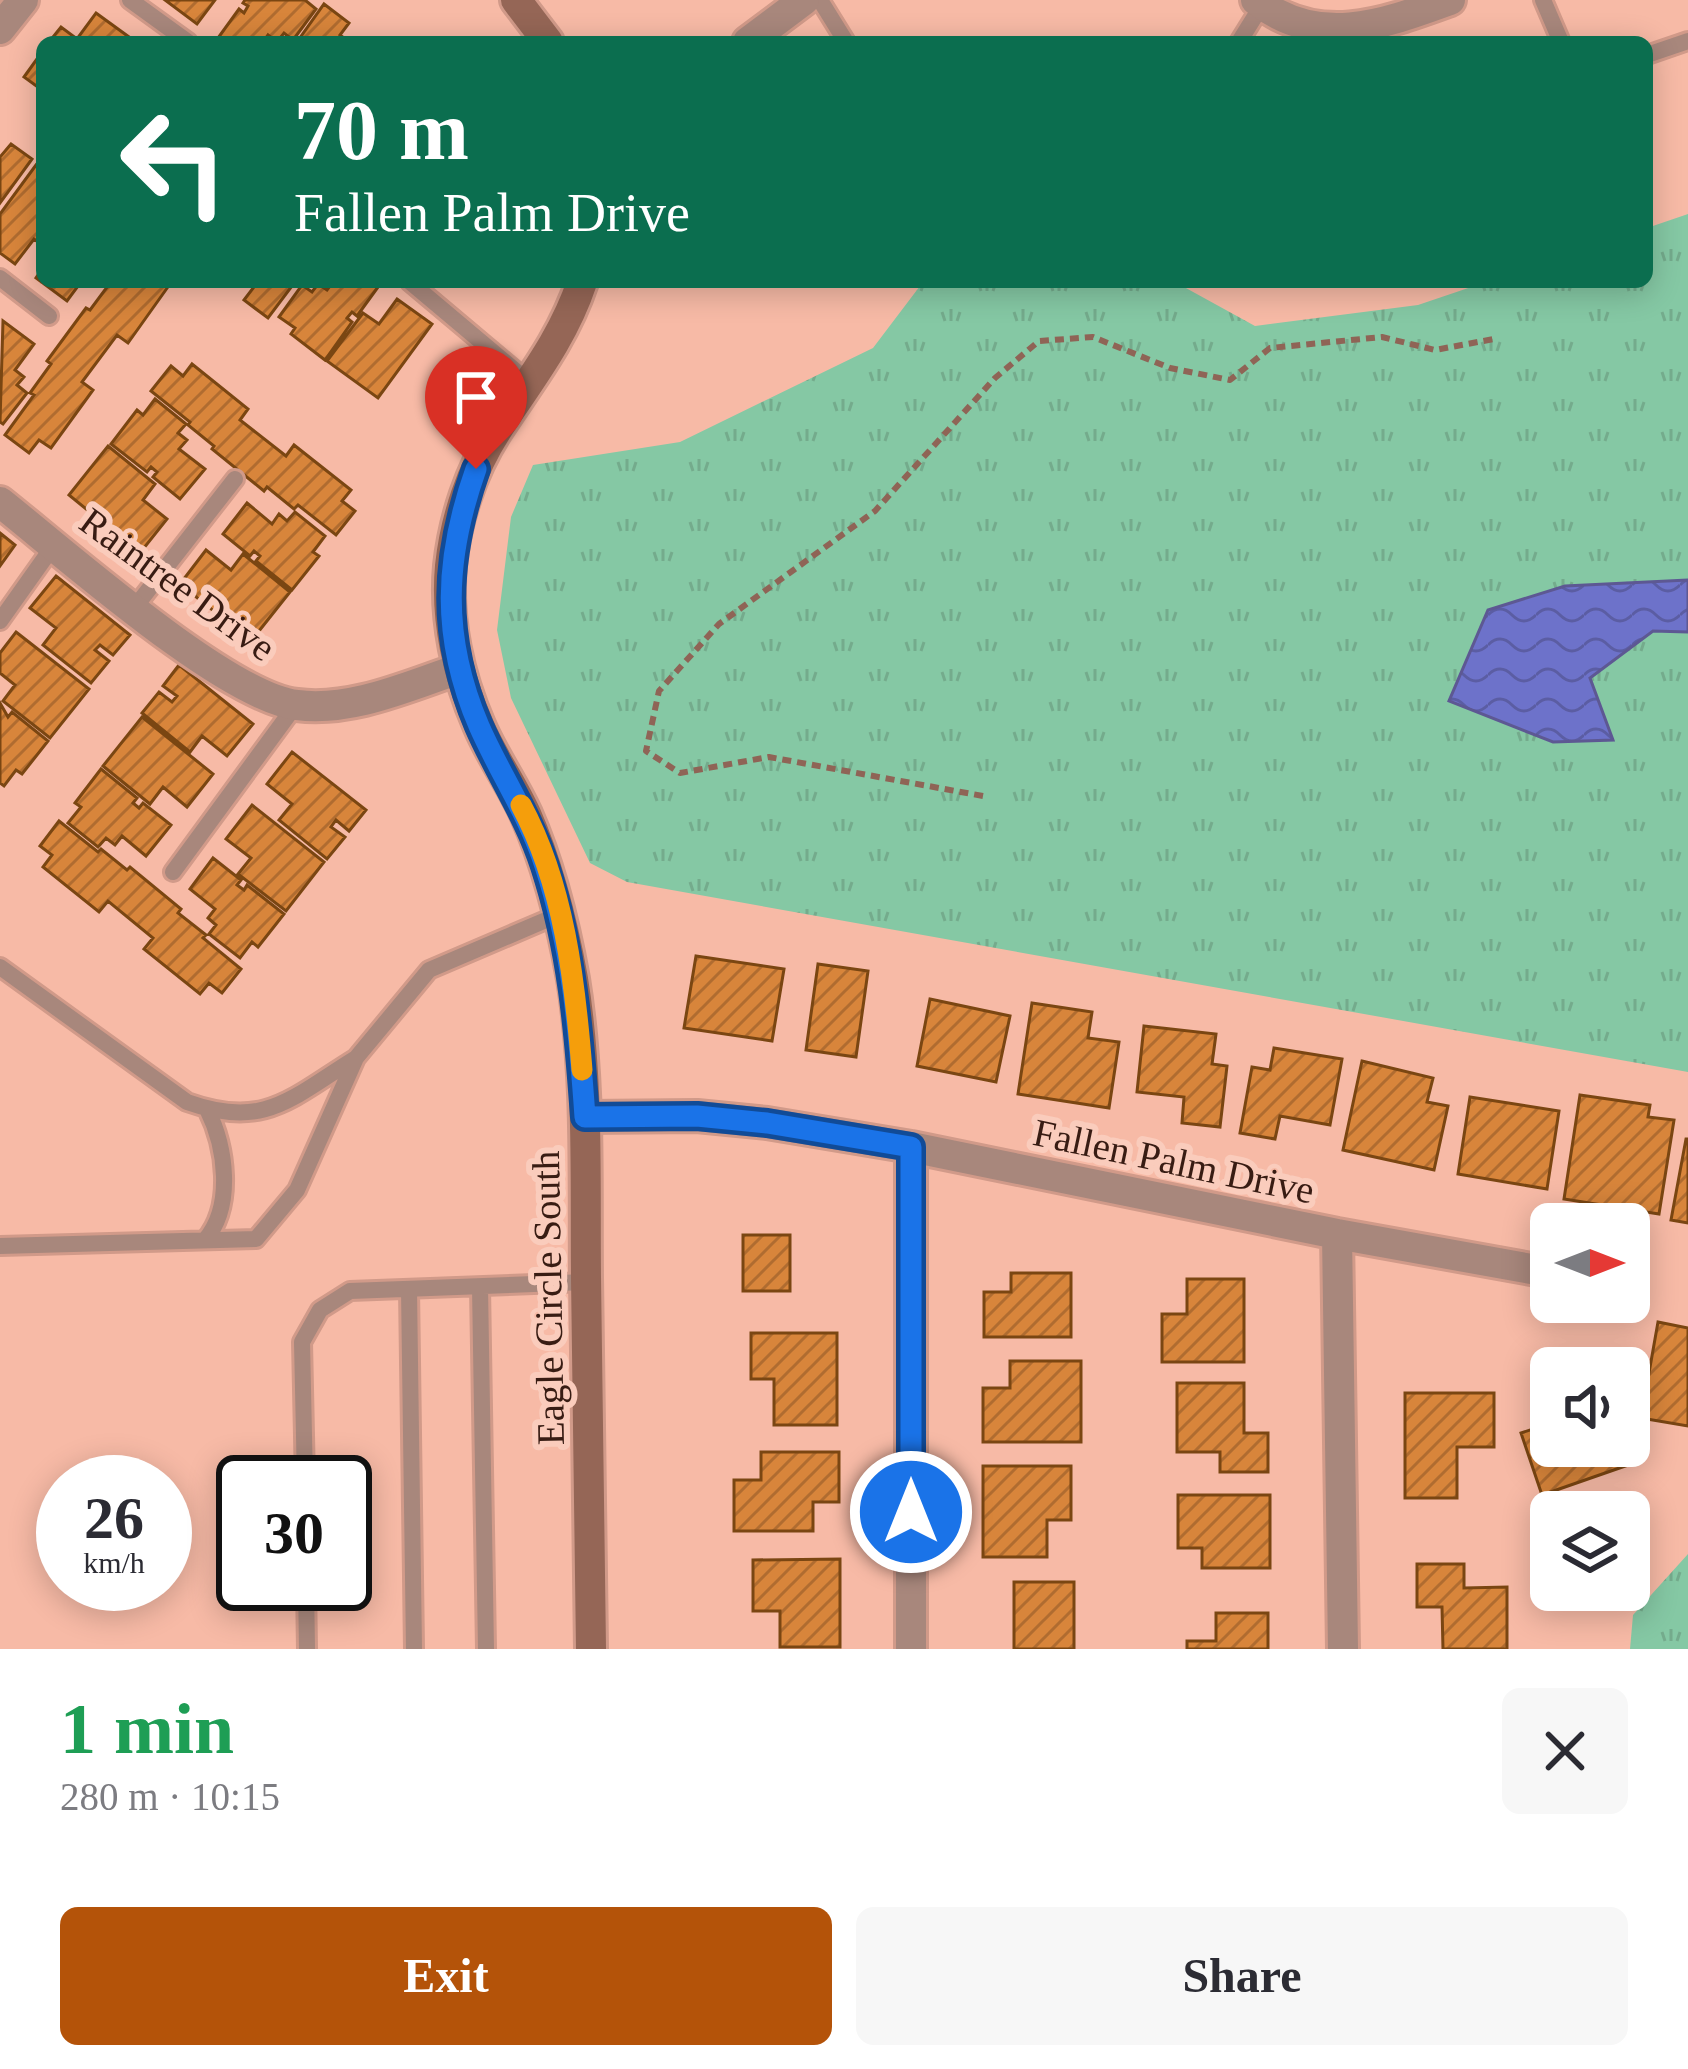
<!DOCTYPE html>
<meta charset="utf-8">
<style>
:root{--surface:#fff;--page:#f7f7f7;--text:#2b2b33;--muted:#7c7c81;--accent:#b45309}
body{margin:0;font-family:Georgia,serif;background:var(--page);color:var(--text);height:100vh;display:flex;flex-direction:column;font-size:45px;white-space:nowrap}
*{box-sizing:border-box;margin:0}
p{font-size:39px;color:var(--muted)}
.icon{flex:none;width:66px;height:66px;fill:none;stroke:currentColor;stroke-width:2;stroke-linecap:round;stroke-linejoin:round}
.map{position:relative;height:1649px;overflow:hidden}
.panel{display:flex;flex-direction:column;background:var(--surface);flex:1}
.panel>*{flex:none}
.top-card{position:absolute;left:36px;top:36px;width:1617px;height:252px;border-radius:18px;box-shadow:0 6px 30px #0003;background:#0b6e4f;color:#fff;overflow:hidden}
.needle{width:78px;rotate:90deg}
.fabs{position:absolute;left:1530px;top:1203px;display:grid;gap:24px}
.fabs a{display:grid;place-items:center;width:120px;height:120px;border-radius:18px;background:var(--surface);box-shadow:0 6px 30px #0003;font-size:60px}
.speed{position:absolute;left:36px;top:1455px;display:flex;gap:24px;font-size:60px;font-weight:700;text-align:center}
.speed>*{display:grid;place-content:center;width:156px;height:156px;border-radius:50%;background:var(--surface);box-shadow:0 6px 30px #0003;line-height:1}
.speed small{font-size:30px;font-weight:400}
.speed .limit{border:6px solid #111;border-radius:18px;background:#fff;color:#111}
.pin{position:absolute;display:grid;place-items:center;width:102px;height:102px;color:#fff;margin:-123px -51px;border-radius:50% 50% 50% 0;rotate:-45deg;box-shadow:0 0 12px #0007}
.pin .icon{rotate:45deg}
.me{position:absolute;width:132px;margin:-66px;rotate:0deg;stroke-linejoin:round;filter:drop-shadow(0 0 9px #0008)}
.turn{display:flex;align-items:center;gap:42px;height:252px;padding:0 60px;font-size:54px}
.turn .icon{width:156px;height:156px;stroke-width:2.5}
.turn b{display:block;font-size:84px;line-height:102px}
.round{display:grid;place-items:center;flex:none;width:126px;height:126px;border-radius:18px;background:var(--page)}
.overview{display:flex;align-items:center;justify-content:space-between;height:204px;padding:0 60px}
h1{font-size:72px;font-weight:600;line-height:90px;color:#1e9e55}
.action{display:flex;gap:24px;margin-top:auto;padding:24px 60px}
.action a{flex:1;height:138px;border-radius:18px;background:var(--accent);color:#fff;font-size:48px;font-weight:600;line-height:138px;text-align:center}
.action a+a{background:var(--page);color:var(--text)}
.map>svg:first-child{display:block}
.grass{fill:url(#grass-tufts)}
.water{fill:url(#water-waves);stroke:#5d5893;stroke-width:3}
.building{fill:url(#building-hatch);stroke:#7a4612;stroke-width:3}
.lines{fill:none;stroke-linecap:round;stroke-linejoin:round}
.lane-casing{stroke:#d19a89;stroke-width:22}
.street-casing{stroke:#d19a89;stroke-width:36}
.secondary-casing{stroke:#d19a89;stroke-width:36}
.path{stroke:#8f6456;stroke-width:6;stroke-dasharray:9 6;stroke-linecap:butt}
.lane{stroke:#a8877c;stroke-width:16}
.street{stroke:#a8877c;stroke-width:30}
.secondary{stroke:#956656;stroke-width:30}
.route-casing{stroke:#114b97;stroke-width:30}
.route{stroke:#1a73e8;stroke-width:21}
.slow{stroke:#f59e0b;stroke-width:21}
.labels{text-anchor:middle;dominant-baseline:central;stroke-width:12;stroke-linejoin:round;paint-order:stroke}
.street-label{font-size:39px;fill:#381c13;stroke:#faccbc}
</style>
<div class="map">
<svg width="1688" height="1649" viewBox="0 0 1688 1649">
<defs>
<pattern id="grass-tufts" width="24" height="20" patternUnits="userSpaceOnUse" patternTransform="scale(3)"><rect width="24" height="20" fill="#85c8a4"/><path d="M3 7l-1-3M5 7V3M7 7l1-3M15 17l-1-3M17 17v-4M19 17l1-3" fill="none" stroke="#74ab8c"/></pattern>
<pattern id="water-waves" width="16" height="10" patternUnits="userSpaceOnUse" patternTransform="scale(3)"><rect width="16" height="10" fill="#6d72ca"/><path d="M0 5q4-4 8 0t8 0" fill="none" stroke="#5b5da3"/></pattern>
<pattern id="building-hatch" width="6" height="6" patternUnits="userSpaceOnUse" patternTransform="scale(3)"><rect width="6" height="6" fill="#d8853b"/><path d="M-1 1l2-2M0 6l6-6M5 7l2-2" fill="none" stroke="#b06c30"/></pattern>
</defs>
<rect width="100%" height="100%" fill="#f7baa6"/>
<path class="grass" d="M1688,214v858l-1061,-190 -37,-19 -79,-165 -14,-68 14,-113 22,-52 147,-23 193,-94 50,-66h252l80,44 163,-21 68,-23h161v-54z
M1688,1554v95h-58l3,-34z"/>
<path class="water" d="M1688,580v52l-35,-1 -63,47 23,62 -60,2 -104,-41 39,-91 77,-24z"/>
<path class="building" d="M165,0h50l-18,24z
M245,0h60l11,9 -23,31 -9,-7 -7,9 -9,-7 -5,7h-40l-5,-4 21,-29 5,4 4,-7 -5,-3z
M324,4l25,19 -9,12 9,7h-52z
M96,13l33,24 -3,5h-77l12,-15 16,12z
M42,52v38l-18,-13z
M11,144l21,15 -32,44v-46z
M36,165l6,5v75l-8,-6 -19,25 -15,-11v-39z
M42,269v13h39l-14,19 -31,-23z
M115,282l55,2 -42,59 -11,-8 -35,47 11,8 -42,58 -12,-8 -10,13 -24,-18 29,-40 -4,-2 21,-29 -4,-3 39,-53 4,2 20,-27z
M247,282h48l-27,36 -24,-18 10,-13z
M333,282h38l7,5 -21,29 -5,-4 -5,6 5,4 -27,38 -34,-26 4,-6 -16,-11 23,-32 10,7 6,-8 9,6z
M397,299l35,25 -54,74 -51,-37 36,-48 16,11z
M3,321l31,23 -19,26 9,7 -7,8 10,8 -24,31 -3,-2z
M192,364l56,45 -8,11 46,36 8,-11 57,45 -9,11 13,10 -19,24 -38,-30 -4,4 -27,-22 -3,4 -52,-42 2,-3 -26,-21 2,-3 -39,-31 20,-25 12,10z
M155,399l31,25 -8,9 9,7 -8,9 26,20 -25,30 -27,-22 4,-5 -6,-5 -4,5 -36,-28 26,-34 6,5z
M108,446l47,38 -12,16 24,19 -27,34 -71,-58z
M247,503l25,21 7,-10 8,7 8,-9 30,24 -12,16 6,4 -27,34 -36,-29 4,-5 -6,-5 -4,5 -27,-22z
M0,533l15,12 -15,21z
M206,550l25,20 12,-16 47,38 -39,49 -71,-57z
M56,576l74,59 -17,20 -13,-10 -5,5 14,11 -18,22 -48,-38 13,-17 -26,-20z
M16,632l73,57 -39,49 -47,-37 12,-16 -15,-12v-20z
M179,665l74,59 -26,32 -25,-20 -12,16 -48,-39 17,-21 13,10 5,-6 -14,-10z
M0,703l8,14 4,-5 36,29 -26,33 -6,-4 -12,16 -4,-3z
M142,717l71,57 -26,33 -24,-20 -13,17 -47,-38z
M292,752l74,58 -17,21 -13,-11 -5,7 14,10 -18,22 -48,-39 13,-16 -25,-20z
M101,769l36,29 -4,5 6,5 4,-5 28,22 -25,31 -24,-20 -7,9 -9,-7 -8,9 -30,-24 13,-16 -6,-4z
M252,805l72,57 -38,49 -48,-37 13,-16 -25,-19z
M59,821l39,31 3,-3 26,21 3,-3 51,42 -3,4 28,22 -3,3 38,31 -19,24 -13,-10 -9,11 -56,-45 9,-11 -45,-37 -9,11 -56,-45 9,-12 -12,-9z
M213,858l28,22 -4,5 7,5 3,-5 37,29 -26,33 -6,-5 -12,16 -31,-24 7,-9 -8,-7 7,-9 -25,-20z
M696,956l88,13 -12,72 -88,-13z
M818,964l50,7 -12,86 -50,-7z
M930,999l80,17 -14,66 -79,-16z
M1032,1003l60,9 -4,26 31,4 -10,66 -91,-14z
M1144,1026l72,8 -4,30 15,2 -7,61 -38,-4 2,-26 -47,-5z
M1274,1048l68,11 -12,66 -50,-9 -5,23 -35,-6 12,-66 18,3z
M1362,1061l71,17 -6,24 21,4 -14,64 -91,-20z
M1580,1095l70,10 -2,12 26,3 -15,94 -95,-15z
M1470,1097l89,14 -12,78 -89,-15z
M1686,1139h2v84l-17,-3z
M743,1235h47v56h-47z
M1011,1273h60v64h-87v-45h27z
M1187,1279h57v83h-82v-48h25z
M1658,1322l30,6v98l-47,-8z
M751,1333h86v92h-63v-46h-23z
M1010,1361h71v81h-98v-54h27z
M1177,1383h67v50h24v39h-48v-20h-43z
M1405,1393h89v54h-37v51h-52z
M1551,1423v23h73l7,18 -89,31 -21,-62z
M761,1452h78v50h-26v29h-79v-51h27z
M983,1466h88v54h-24v37h-64z
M1178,1495h92v73h-68v-20h-24z
M840,1559v88h-60v-36h-27v-51z
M1417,1564h47v24l43,-1v62h-64l-1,-42h-25z
M1014,1582h60v67h-60z
M1216,1613h52v36h-81v-8h29z"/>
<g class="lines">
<g class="lane-casing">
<path id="lane" d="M130,0l58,42
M820,0l26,42
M1543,0l18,42
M1239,42l23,-37
M1647,55l41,-14
M0,278l49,38
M410,282l120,101
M135,607l100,-128
M0,621l54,-76
M173,872l122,-166
M0,967l187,135c78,28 104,-4 169,-44
M205,1240c29,-34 21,-93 2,-131
M0,1246l256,-7 41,-49 59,-132 73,-88 131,-56
M480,1287l6,362
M409,1289l5,360
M305,1482l-3,-140 18,-32 30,-19 236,-9
M306,1584l1,65"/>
</g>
<g class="street-casing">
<path id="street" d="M1256,0c62,49 128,24 194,0
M0,29l23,-29
M748,42l56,-42
M0,502c62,49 226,195 297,203 55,7 111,-19 162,-36
M585,1117l112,-1 70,7 144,24 426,87 211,38
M911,1147v502
M1337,1234l6,415"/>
</g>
<g class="secondary-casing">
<path id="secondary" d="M516,0l32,42
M582,282c-19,57 -53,99 -85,148 -26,40 -42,89 -47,136 -5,54 8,111 29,159 13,31 33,58 47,89 23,52 37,109 47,165 16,98 12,199 13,298 1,124 3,248 5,372"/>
</g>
<path class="path" d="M983,796l-214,-39 -89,16 -34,-22 13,-60 60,-67 156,-113 120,-133 44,-37 54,-4 77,31 60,12 40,-32 112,-11 53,13 59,-11"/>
<use href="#lane" class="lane"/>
<use href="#street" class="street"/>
<use href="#secondary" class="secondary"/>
</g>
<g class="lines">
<g class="route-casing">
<path id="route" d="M476,469c-32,90 -35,168 3,257 21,48 50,90 66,140 27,82 34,165 40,251l112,-1 70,7 144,24v365"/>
</g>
<use href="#route" class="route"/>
<path class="slow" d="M521,805c43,80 54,176 61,265"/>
</g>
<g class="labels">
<g class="street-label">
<text transform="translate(178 584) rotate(36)">Raintree Drive</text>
<text transform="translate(1174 1161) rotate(12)">Fallen Palm Drive</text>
<text transform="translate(548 1298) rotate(-91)">Eagle Circle South</text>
</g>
</g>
</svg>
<div class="fabs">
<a><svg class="needle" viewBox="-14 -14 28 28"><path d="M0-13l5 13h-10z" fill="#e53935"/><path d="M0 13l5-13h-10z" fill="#7c7c81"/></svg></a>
<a><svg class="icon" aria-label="sound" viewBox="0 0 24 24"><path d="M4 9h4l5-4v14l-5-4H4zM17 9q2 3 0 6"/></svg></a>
<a><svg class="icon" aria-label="layers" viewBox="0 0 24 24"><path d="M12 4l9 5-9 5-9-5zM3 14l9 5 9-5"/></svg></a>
</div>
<div class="speed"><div>26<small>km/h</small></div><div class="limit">30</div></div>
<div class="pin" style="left:476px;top:469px;background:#d93025"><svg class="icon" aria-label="arrive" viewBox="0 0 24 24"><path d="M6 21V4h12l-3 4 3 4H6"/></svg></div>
<svg class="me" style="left:911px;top:1512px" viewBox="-20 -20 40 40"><circle r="17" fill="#1a73e8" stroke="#fff" stroke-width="3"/><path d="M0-11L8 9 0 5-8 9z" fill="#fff"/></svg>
<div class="top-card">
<div class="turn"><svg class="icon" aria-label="left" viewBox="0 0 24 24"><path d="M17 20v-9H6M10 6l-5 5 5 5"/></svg><div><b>70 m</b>Fallen Palm Drive</div></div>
</div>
</div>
<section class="panel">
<div class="overview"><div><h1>1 min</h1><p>280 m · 10:15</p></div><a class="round"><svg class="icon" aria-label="close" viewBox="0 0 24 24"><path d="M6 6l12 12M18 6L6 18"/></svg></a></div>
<div class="action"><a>Exit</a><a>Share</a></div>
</section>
